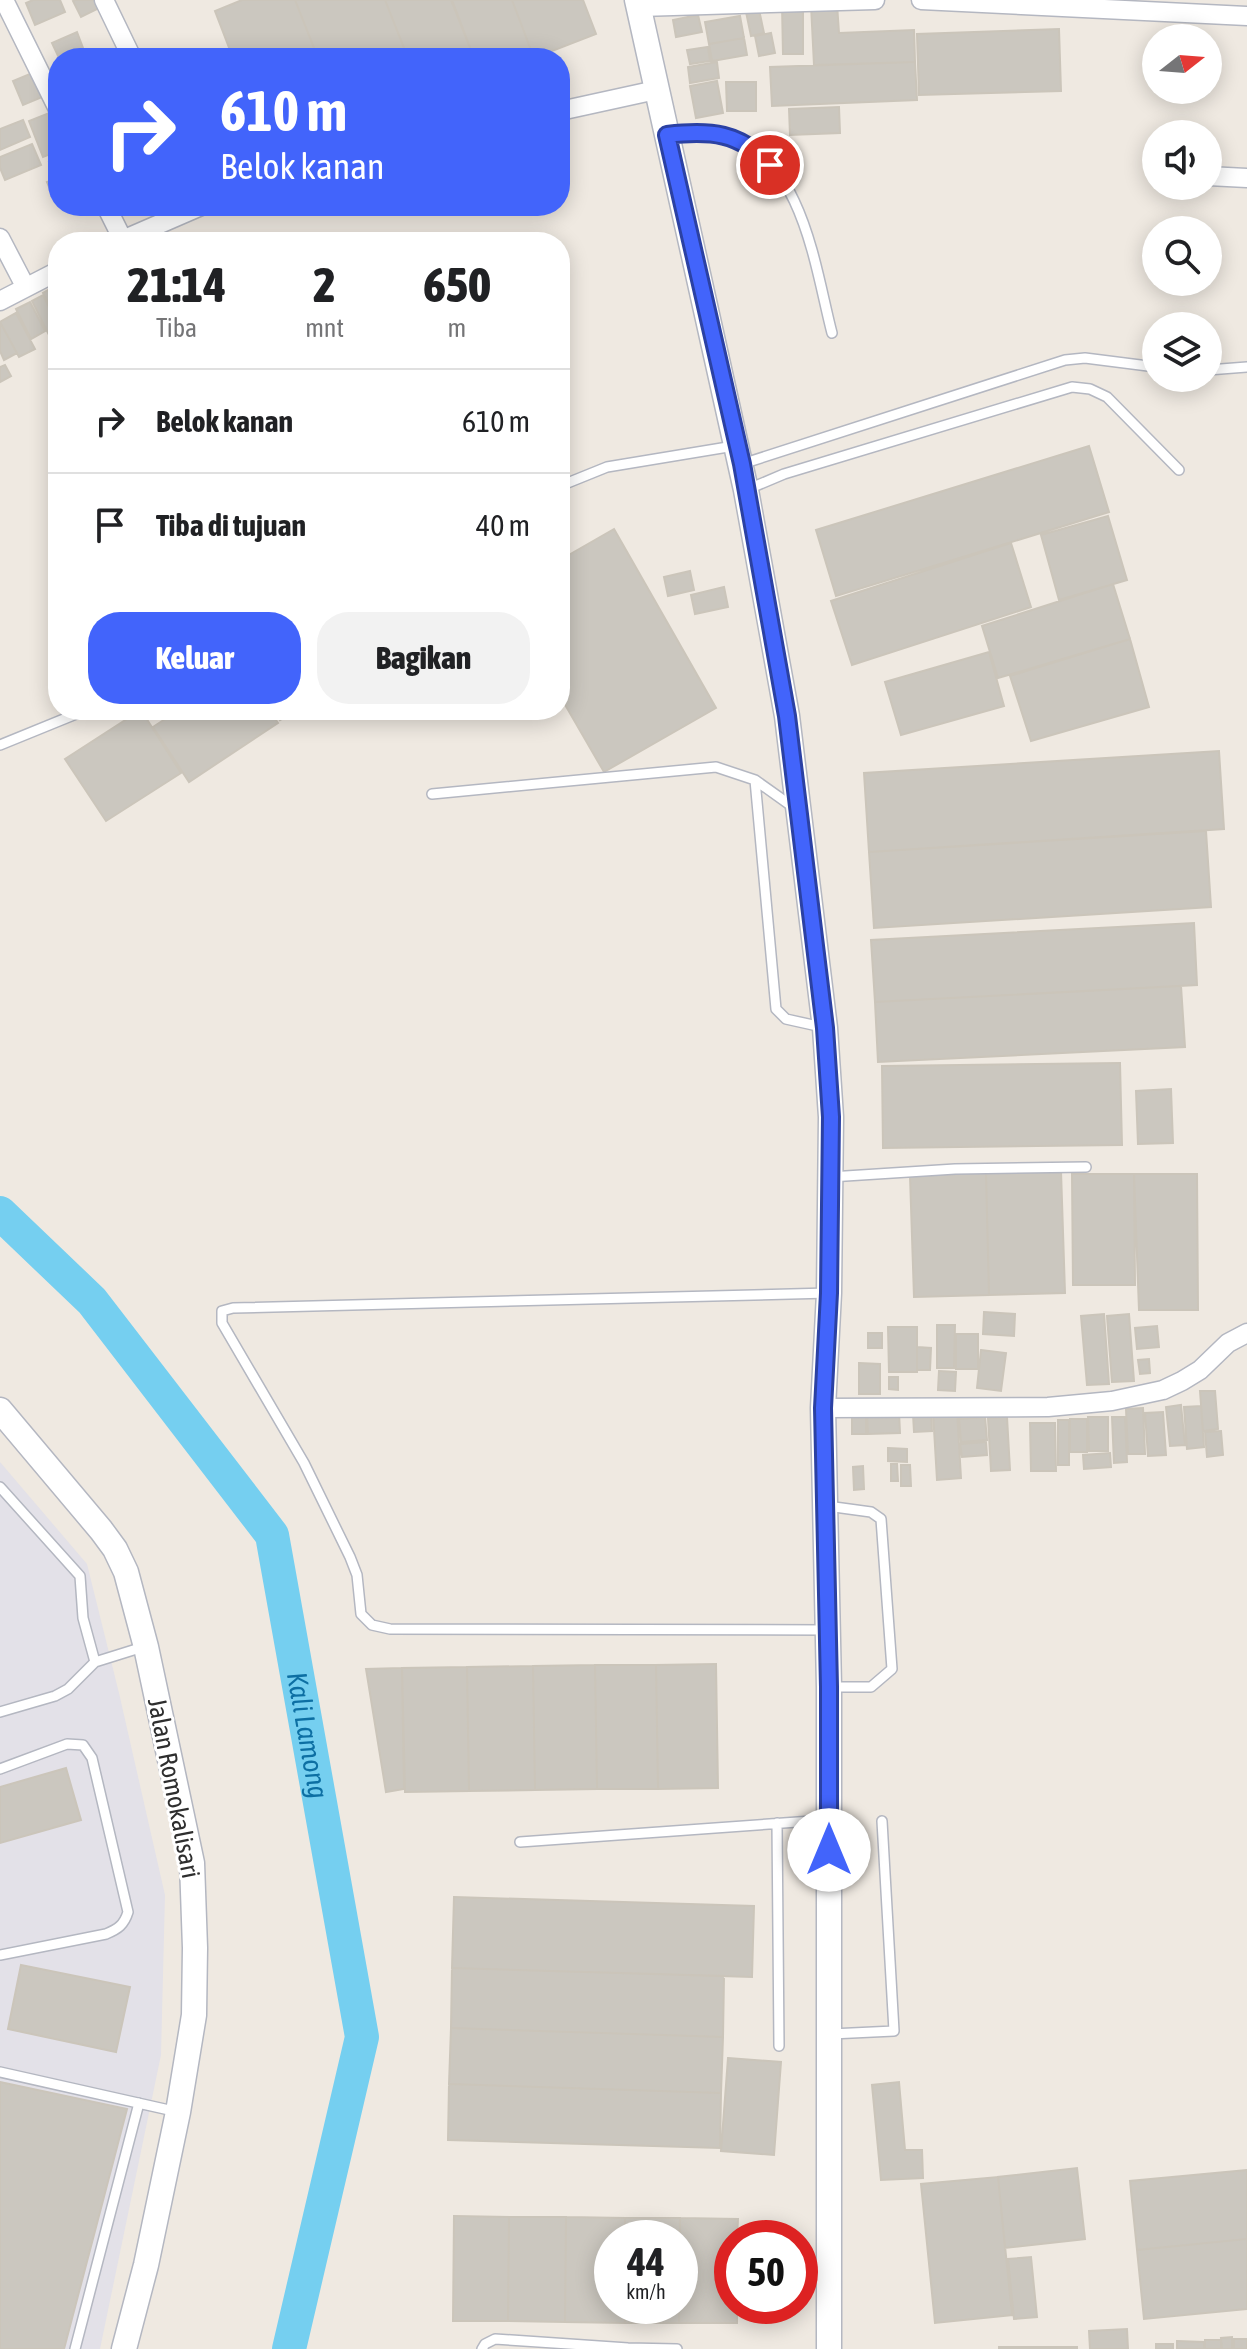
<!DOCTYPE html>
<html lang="id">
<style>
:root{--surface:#fff;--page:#f2f2f2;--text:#202124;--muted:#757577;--line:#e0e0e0;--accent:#4264fb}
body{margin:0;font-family:"Asap Condensed",sans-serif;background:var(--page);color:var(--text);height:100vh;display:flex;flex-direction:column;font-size:30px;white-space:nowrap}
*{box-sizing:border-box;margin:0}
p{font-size:26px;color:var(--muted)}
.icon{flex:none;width:44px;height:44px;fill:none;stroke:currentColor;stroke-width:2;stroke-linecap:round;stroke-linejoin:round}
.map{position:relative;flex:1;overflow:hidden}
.sheet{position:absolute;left:48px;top:232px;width:522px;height:488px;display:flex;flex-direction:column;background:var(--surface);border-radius:32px;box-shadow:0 4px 20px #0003}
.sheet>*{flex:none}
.guide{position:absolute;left:48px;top:48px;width:522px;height:168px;border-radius:32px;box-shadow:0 4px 20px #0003;background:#4264fb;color:#fff;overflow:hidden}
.needle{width:52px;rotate:73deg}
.controls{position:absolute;left:1142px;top:24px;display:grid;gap:16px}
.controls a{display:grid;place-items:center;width:80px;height:80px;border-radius:50%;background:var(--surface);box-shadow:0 4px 20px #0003;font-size:40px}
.speed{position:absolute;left:594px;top:2220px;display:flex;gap:16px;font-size:40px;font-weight:700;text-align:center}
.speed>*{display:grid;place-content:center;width:104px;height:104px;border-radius:50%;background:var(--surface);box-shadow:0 4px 20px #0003;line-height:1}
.speed small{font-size:20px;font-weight:400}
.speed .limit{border:12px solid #d22;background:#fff;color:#111}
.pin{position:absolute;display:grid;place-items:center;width:68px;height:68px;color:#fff;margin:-34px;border:4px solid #fff;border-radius:50%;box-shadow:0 2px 8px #0007}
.me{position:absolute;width:88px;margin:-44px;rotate:0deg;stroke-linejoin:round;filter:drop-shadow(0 0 6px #0008)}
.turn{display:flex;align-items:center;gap:28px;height:168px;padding:0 40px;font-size:36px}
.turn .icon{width:104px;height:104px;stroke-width:2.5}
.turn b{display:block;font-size:56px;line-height:68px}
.eta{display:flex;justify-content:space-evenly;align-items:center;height:136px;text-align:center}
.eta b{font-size:48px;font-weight:800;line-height:56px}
.primary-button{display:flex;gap:16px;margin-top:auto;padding:16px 40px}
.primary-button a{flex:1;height:92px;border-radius:32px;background:var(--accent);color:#fff;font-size:32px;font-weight:800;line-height:92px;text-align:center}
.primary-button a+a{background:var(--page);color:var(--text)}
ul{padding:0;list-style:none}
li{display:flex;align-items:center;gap:24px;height:104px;padding:0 40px;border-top:2px solid var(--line)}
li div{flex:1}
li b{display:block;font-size:30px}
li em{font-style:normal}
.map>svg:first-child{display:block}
.industrial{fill:#e3e1e8}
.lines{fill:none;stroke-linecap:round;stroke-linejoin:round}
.river{stroke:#75cff0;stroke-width:34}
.building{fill:#cbc7bf;stroke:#cbc5ba;stroke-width:2}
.lane-casing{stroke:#b4b7c1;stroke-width:12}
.street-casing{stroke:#b4b7c1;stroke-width:21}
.secondary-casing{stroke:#b4b7c1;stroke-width:27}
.lane{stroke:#fff;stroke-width:9}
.street{stroke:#fff;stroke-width:18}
.secondary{stroke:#fff;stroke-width:24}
.route-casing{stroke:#2b41a3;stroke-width:20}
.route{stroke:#4264fb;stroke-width:14}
.labels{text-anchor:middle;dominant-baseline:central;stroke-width:6;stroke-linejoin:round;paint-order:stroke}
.street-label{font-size:26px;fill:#2e2e2e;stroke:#fff}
.water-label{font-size:28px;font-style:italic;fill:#0d6fa3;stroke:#fff}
</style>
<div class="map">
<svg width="1247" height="2349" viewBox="0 0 1247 2349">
<rect width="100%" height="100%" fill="#efe9e1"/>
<path class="industrial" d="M0,1462l87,102 32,129 46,202 -4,160 -61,294h-100z"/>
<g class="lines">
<path class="river" id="s1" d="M0,1213l92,88 180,234 90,502 -73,312"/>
</g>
<path class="building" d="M33,0h27l5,12 -30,13 -9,-22z
M75,0h25l3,6 -22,11 -8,-16z
M242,0h53l23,58h-85l-18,-47z
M295,0h90l23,58h-90z
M385,0h66l23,58h-66z
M452,0h60l22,58h-60z
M512,0h71l13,34 -62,24z
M837,4l2,29 75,-3 1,32 -101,3 -3,-60z
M758,5l6,28 -13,3 -6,-29z
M782,5h21v49h-20z
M698,15l4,17 -26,5 -3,-17z
M740,16l4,22 -35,6 -4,-22z
M1059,29l2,62 -142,4 -2,-61z
M77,32l6,16 -24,10 -7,-15z
M771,33l4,20 -16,3 -4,-20z
M744,38l3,17 -35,6 -3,-17z
M708,47l2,14 -20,3 -3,-14z
M717,62l2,16 -29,5 -2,-16z
M915,62l2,38 -145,6 -2,-39z
M37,71l10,24 -24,10 -10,-24z
M717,81l6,32 -27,5 -6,-32z
M726,82h30v29h-29z
M839,107l1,26 -50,2 -1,-26z
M57,110l1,41 -15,6 -14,-36z
M23,120l7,17 -30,13v-21z
M32,144l9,21 -36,15 -5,-12v-11z
M58,158v12l-5,2 -4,-10z
M58,178v21l-3,2 -8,-19z
M57,285l1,2v34l-15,-28z
M43,295l15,30v8l-8,4 -18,-36z
M30,302l15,29 -14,8 -15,-30z
M16,313l19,36 -16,8 -19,-35z
M0,322l17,31 -13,7 -4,-9z
M5,365l6,11 -11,6v-15z
M1089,446l20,66 -273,84 -20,-66z
M1108,516l19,64 -68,20 -18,-65z
M614,529l102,179 -112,64 -44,-76v-136z
M1011,543l20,64 -179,58 -21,-64z
M690,571l4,19 -26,6 -4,-19z
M1113,584l17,55 -132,39 -16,-52z
M724,587l4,20 -33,7 -4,-19z
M1130,639l19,68 -118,34 -21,-65z
M989,652l15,54 -103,29 -16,-53z
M141,710l40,63 -75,48 -41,-62z
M179,710h90l9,13 -89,59 -36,-55z
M274,710h22l-16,10z
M1219,751l5,78 -355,23 -5,-79z
M1206,831l5,76 -337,21 -5,-76z
M1194,923l3,62 -322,17 -4,-62z
M1181,986l4,61 -307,15 -3,-60z
M1120,1063l2,82 -239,3 -1,-82z
M1171,1089l2,54 -35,1 -2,-53z
M1061,1171l4,122 -76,2 -3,-122z
M986,1173l3,122 -75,2 -4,-121z
M1072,1174h62l1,111h-62z
M1134,1174h63l1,136h-59z
M984,1312l31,2 -1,22 -31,-2z
M1104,1314l5,70 -22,1 -6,-69z
M1129,1314l5,67 -22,1 -5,-66z
M937,1325h18l-1,43h-17z
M1157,1326l2,21 -22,2 -2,-21z
M888,1327h29v45h-28z
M868,1333h14v15h-14z
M956,1334h22v35h-22z
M917,1347l14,1 -1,22h-13z
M981,1350l25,3 -5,38 -24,-3z
M1149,1359l1,14 -10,1 -2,-14z
M859,1363l21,1v30h-21z
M939,1371l17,1 -1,19 -17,-1z
M889,1377h9v13l-9,-1z
M1200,1391h15l3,38 -15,2z
M1181,1405l4,40 -15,1 -4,-39z
M1201,1406l3,41 -17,2 -3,-42z
M1143,1408l2,46h-17l-2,-45z
M957,1410l4,68 -24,2 -4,-68z
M899,1412l1,21 -32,1 -1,-20z
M1163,1412l3,43 -18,1 -3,-43z
M931,1413l1,18 -18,1 -1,-18z
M852,1414h14v20h-14z
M985,1417l2,23 -26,2 -2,-23z
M1007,1417l3,53 -19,1 -3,-53z
M1088,1417h20v34h-19z
M1112,1417h13l2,45 -13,1z
M1070,1419h17v33h-17z
M1058,1420h11v45h-11z
M1030,1423h25l1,48h-25z
M1221,1431l2,24 -16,2 -2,-25z
M986,1442l1,13 -25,2 -2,-13z
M888,1448l19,1v13l-19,-1z
M1110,1453l1,14 -27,2 -1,-14z
M891,1464h6l1,17h-7z
M901,1465h9l1,21h-10z
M863,1466l1,23 -10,1 -1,-23z
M716,1664l2,124 -60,1 -2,-124z
M595,1665h61l2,124h-61z
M595,1665l2,124 -62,1 -2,-124z
M533,1666l2,124 -66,1 -2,-124z
M467,1667l2,124 -64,1 -3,-124z
M402,1668l2,121 -18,3 -20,-123z
M66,1768l15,52 -81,23v-56z
M454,1897l300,9 -2,71 -300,-9z
M21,1965l109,22 -14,65 -108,-23z
M452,1968l272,8 -1,61 -272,-9z
M451,2028l272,9 -2,56 -272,-9z
M728,2058l53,4 -7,93 -53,-4z
M0,2082l127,27 -63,240h-64z
M899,2082l6,68h17l1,28 -42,2 -9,-95z
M449,2084l272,9 -1,55 -272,-8z
M1077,2168l8,71 -80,9 -7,-71z
M1247,2170v69l-110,11 -7,-69z
M998,2177l14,138 -77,8 -14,-139z
M454,2216l55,1 -1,104h-55z
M509,2217h57l-1,105 -57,-1z
M566,2217l59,1v20h-13v68h13v17l-60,-1z
M625,2218h55v20h-55z
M680,2218l58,1 -1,19h-5v68h5v17h-58z
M773,2229l1,9h-26v-8z
M1247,2239v70l-103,10 -7,-69z
M1031,2257l6,60 -23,2 -6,-60z
M625,2306h54v17h-54z
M742,2306h37l-1,12 -36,-2z
M1127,2329l1,20h-38l-1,-18z
M1232,2337v12h-10l-1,-11z
M1234,2339h13v10h-13z
M1205,2340h16v9h-16z
M1177,2341l27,1v7h-27z
M1156,2344h17v5h-17z
M999,2347h78v2h-78z"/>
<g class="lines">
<g class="lane-casing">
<path id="lane" d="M670,135c18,-2 37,-4 56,1 77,21 89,132 106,197
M1208,370l39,-3
M742,464l323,-104 20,-2 71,9
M560,486l47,-19 127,-21
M746,490l38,-16 288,-87 18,2 17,8 72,73
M0,745l86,-35
M755,780l21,229 10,10 36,8
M432,794l284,-27 39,13 38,27
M830,1177l125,-8 131,-2
M0,1487l80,89 3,42 12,44
M827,1506l44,6 10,7 11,150 -21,18h-39
M827,1630l-437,-1 -18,-4 -11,-11 -4,-39 -7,-18 -46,-94 -82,-140v-12l11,-3 596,-15
M0,1712l55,-16 13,-7 27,-27 48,-15
M0,1769l67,-25 16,1 9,13 36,154c-4,13 -10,17 -22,22l-106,21
M777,1823l2,223
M520,1842l306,-22
M831,2034l63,-3 -12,-210
M0,2072l178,40
M75,2349l64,-246
M482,2349l3,-5 10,-5 133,9 49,1"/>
</g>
<g class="street-casing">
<path id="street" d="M4,0l54,109
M104,0l28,58
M921,0l326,16
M640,7l235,-7
M560,111l96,-21
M1208,176l39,2
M106,206l17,34
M0,238l25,48
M118,242l83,-36
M0,301l58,-30
M823,1408l225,-1 64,-6 51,-11 19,-9 18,-11 28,-27 19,-10"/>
</g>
<g class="secondary-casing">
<path id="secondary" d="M637,0l109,490 41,226 38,312 6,89 -2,176 -6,115 6,279v662
M0,1410l101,120 14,19 11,23 20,75 46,216 3,85 -1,67 -16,97 -32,153 -22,84"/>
</g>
<use href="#lane" class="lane"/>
<use href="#street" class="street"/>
<use href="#secondary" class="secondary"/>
</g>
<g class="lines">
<g class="route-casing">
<path id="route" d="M770,165c-30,-33 -60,-35 -103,-30l75,329 45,252 38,312 6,89 -2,176 -6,115 6,279v163"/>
</g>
<use href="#route" class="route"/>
</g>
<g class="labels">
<g class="street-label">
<text transform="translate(174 1788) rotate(79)">Jalan Romokalisari</text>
</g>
<g class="water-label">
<text stroke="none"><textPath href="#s1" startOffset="626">Kali Lamong</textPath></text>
</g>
</g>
</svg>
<div class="controls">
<a><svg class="needle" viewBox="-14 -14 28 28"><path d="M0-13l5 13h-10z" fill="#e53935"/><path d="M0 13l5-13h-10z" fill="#757577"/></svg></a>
<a><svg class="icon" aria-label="sound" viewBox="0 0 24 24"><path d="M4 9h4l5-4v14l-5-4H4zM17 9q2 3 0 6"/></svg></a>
<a><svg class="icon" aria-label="search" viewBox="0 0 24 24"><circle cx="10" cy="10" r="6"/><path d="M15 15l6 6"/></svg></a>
<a><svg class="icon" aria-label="layers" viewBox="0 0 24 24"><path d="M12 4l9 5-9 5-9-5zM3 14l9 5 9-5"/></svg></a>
</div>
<div class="speed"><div>44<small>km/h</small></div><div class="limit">50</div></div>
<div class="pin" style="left:770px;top:165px;background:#d93025"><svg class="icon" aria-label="arrive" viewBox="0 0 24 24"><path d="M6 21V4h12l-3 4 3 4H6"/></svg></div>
<svg class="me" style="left:829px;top:1850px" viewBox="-20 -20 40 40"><circle r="19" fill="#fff"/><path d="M0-13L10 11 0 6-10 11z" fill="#4264fb"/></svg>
<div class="guide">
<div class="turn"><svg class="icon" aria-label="right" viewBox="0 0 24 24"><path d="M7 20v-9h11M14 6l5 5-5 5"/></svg><div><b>610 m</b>Belok kanan</div></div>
</div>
<section class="sheet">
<div class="eta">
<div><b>21:14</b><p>Tiba</p></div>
<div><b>2</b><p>mnt</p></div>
<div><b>650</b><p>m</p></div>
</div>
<ul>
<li><svg class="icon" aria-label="right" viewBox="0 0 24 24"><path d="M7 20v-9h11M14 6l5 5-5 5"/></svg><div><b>Belok kanan</b></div><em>610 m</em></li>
<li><svg class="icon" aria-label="arrive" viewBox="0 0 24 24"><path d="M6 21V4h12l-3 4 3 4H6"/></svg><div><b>Tiba di tujuan</b></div><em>40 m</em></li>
</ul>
<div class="primary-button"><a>Keluar</a><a>Bagikan</a></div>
</section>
</div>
